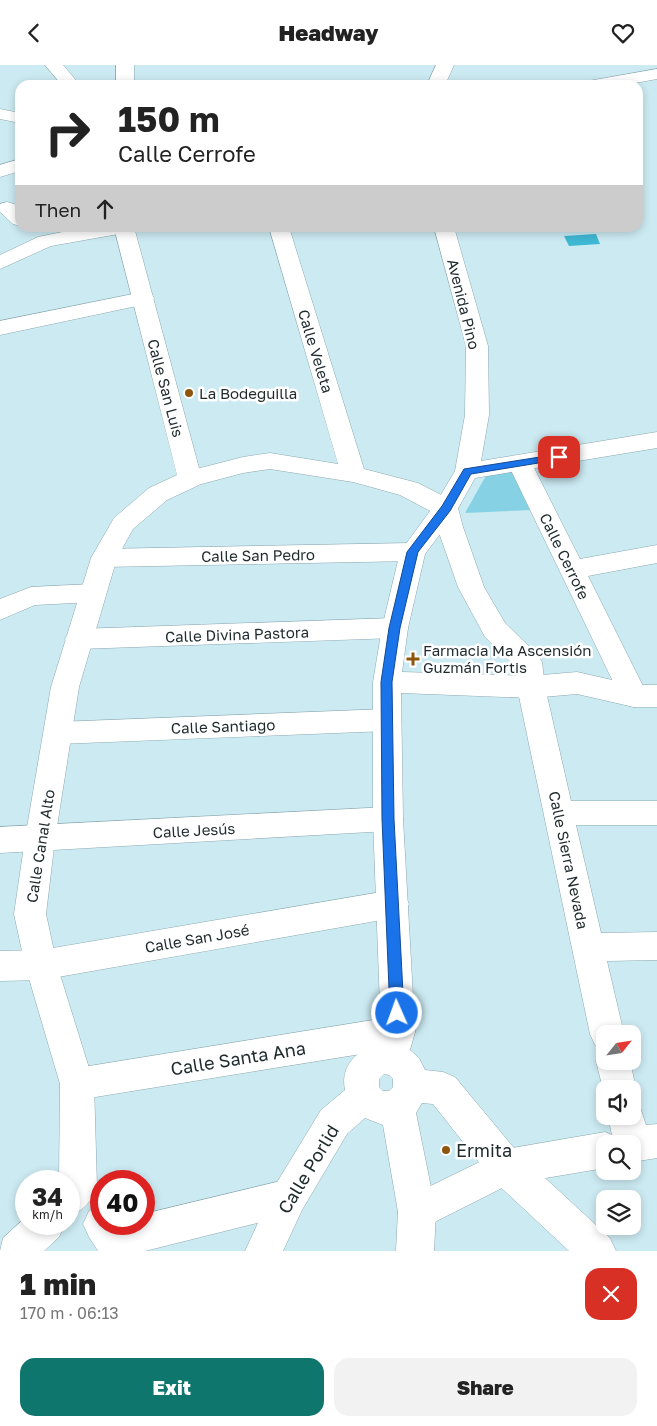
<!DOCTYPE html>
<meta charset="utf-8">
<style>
:root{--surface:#fff;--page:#f2f2f2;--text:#222;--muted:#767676;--accent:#0f766e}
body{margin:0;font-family:"Golos Text",sans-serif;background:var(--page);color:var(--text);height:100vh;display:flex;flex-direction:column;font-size:19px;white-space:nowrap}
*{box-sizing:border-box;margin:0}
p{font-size:16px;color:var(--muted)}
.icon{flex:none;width:28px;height:28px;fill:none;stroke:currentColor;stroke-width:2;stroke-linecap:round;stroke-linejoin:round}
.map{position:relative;height:1186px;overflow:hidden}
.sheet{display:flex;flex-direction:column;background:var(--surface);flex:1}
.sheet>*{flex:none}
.guide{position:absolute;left:15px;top:15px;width:628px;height:152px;border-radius:15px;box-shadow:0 2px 8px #0003;background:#fff;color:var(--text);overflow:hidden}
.needle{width:32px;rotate:60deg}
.controls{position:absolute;left:596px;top:960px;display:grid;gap:10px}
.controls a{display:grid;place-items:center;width:45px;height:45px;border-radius:10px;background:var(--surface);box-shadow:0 2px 8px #0003;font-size:25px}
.speed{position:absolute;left:15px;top:1105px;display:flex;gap:10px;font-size:25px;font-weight:700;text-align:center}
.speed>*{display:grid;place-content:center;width:65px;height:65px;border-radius:50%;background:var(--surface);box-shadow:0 2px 8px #0003;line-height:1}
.speed small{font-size:12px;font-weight:400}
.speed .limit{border:8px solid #d22;background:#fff;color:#111}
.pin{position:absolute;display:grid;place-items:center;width:42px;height:42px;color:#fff;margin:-21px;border-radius:10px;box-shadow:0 2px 8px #0006}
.me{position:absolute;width:55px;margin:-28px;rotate:358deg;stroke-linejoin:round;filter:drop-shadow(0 0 4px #0008)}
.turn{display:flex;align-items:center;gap:18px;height:105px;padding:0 20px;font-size:22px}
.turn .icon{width:65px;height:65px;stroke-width:2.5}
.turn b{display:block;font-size:35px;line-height:42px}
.then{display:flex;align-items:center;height:48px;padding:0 20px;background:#0003;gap:10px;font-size:19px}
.round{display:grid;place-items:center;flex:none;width:52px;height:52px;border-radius:15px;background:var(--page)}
.overview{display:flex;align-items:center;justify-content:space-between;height:85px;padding:0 20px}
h1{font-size:30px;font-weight:800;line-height:38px}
.cta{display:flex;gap:10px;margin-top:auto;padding:10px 20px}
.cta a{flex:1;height:58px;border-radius:15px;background:var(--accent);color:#fff;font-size:20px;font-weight:800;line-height:58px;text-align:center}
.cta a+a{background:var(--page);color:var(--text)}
header{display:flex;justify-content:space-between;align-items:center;height:65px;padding:0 20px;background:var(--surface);font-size:22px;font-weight:800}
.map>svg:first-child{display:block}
.green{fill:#86d2e4}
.water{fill:#3fb8d3}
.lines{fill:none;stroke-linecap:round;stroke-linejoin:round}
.street-casing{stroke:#8ca9b0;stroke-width:1}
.secondary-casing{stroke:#8ca9b0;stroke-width:1}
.street{fill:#fff;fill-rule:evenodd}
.secondary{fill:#fff;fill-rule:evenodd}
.route{fill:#1a73e8;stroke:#114b97}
.poi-dot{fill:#8e560d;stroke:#fff;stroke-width:2}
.labels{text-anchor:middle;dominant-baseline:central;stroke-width:5;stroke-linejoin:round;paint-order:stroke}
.street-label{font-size:15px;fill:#1f2a2d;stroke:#fff}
.poi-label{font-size:15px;fill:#1f2a2d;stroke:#fff;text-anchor:start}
.near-street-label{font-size:18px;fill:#1f2a2d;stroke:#fff}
.near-poi-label{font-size:18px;fill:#1f2a2d;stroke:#fff;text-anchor:start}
</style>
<header><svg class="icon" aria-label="back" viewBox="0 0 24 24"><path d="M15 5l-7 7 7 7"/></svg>Headway<svg class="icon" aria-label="heart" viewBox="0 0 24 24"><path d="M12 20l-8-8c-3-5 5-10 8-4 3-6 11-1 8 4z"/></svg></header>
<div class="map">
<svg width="657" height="1186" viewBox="0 0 657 1186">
<rect width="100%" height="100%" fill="#cceaf2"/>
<path class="green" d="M515,404l18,41 -68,3 23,-41z"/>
<path class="water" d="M596,169l4,10 -31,2 -5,-10z"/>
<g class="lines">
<g class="street-casing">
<path id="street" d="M45,0h18l17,20h-18z
M436,0h18l-9,20h-18z
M0,44l20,4v10l-20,-4z
M7,137l7,2 6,5v17l-7,-2 -13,-12v-8z
M87,162h47l-3,4 -7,2 -73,13 -51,23v-14l38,-18z
M269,162h20l75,242 54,14 37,19 3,6 5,19 21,60 21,36 33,32 4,7 3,25 26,114h86v24h-81l25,108 56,-1v28l-50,1 17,73h-19v27h25l6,28 -4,9v-9h-27v8l-9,-36 5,-11 3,-2 -9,-3 -5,-11 -73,-347 -2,-21 -30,-29 -27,-50 -21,-60 -3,-14 -34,-18 -47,-13 -83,-13 -27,4 -53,14 -9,-2 -3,-6 3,-6 62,-16 27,-4 68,11z
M143,227l8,1 3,5 -3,5 -151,32v-14z
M520,391l9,2 3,6 48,95 77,-14v18l-69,13 60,120 -4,8 -10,3 -10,-3 -4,-8 -112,-232 3,-6z
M413,478l9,3 4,6 -4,6 -9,3 -309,6 -9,-3 -4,-6 4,-6 9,-3z
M93,519l9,2 4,7 -4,7 -9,2 -58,3 -35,15v-21l31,-12z
M395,553l10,3 3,7 -3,7 -10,3 -316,11 -10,-3 -4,-7 4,-7 10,-3z
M387,644l10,3 4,8 -4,8 -10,3 -329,13 -10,-3 -4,-8 4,-8 10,-3z
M388,742l11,3 4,9 -4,9 -11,3 -388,22v-26z
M393,825l11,4 5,10 -5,10 -11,4 -352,62 -41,1v-30l41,-1z
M398,951l12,5 5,11 -5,11 -12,5 -321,52 -12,-4 -5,-12 5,-12 12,-4z
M632,1037l7,2 7,21 11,-1v34l-25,4v-18h-27v24l-95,16 -93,47 -13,-6 -6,-13 6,-13 102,-50 99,-17 7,3 -4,-19h24z
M289,1114l13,5 5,13 -5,13 -13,5 -144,36h-47l-9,-14 -6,-13 6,-13 12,-5v18h43v-10z"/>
</g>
<g class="secondary-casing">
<path id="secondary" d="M116,0h18v20h-18z
M657,4v10l-33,6h-39l3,-4 6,-1z
M20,94v12l-20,6v-12z
M114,162h20l68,252 -3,6 -32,15 -34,29 -16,29 -38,129 -24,152 -9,75 11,51 37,119 3,103c-6,15 -13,23 -28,29v-35h-10l1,-97 -35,-119 -11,-51 11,-75 26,-152 40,-129 23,-40 35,-30 28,-13z
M434,162h20l34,119 1,69 -8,46 176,-29v16l-182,30 -20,36 -30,40 -17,74 -6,44 129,4 46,-4 57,13h23v22h-23l-57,-13 -46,4 -130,-5 2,126 12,213 -5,18 9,8 6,12 18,2 12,5 64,77 91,84 6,13h-47l-76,-71 -60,-76 -11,-1 -6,10 20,99 -2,39h-38l2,-39 -15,-87 -18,-7 -18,16 -45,76 -19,41h-38l31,-67 45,-74 24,-20c-5,-25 12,-39 33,-47l3,-11 -8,-213v-137l9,-54 18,-76 36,-49 19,-32 10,-56 1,-69zM384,1009l5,1 4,4v8l-4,4h-6l-4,-4v-8z
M26,1152v7h39l-6,13 -15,14h-44l3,-13z"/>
</g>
<use href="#street" class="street"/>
<use href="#secondary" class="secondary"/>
</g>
<path class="route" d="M559,389l5,3 -1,2 -92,15 -21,37 -32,41 -18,76 -8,54 2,137 10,194 -2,5 -5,2 -5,-2 -2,-5 -8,-194 -1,-137 8,-54 18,-76 35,-46 22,-37z"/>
<g class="poi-dot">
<circle cx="189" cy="328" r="5"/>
<path d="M410.5 586.5h5v5h5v5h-5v5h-5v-5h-5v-5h5z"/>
<circle cx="446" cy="1085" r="5"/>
</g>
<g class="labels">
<g class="street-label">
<text transform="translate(464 239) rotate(76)">Avenida Pino</text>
<text transform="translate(316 286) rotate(73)">Calle Veleta</text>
<text transform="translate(166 323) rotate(75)">Calle San Luis</text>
<text transform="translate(258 490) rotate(-1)">Calle San Pedro</text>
<text transform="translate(565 491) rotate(64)">Calle Cerrofe</text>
<text transform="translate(237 569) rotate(-2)">Calle Divina Pastora</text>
<text transform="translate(223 661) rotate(-2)">Calle Santiago</text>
<text transform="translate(194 765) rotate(-3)">Calle Jesús</text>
<text transform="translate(40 781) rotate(-81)">Calle Canal Alto</text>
<text transform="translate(569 795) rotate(78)">Calle Sierra Nevada</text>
<text transform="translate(197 873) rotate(-10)">Calle San José</text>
</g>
<g class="poi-label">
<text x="199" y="328">La Bodeguilla</text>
<text x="423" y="585">Farmacia Mª Ascensión<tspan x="423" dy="17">Guzmán Fortis</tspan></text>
</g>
<g class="near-street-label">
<text transform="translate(238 993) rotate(-9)">Calle Santa Ana</text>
<text transform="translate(308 1104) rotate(-59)">Calle Porlid</text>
</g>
<g class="near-poi-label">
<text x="456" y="1085">Ermita</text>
</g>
</g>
</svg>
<div class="controls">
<a><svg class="needle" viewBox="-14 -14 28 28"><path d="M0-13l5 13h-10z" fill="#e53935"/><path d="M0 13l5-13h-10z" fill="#767676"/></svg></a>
<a><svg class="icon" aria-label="sound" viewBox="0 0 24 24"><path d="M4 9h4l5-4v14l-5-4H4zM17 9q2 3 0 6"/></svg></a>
<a><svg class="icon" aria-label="search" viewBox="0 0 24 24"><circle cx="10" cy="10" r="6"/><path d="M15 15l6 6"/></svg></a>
<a><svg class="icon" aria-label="layers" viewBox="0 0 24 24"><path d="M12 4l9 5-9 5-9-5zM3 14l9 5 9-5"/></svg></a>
</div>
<div class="speed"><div>34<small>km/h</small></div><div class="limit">40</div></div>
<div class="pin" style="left:559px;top:392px;background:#d93025"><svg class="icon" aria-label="arrive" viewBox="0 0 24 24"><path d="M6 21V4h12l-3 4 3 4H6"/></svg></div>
<svg class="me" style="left:397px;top:948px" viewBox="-20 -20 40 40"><circle r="17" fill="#1a73e8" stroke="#fff" stroke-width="3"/><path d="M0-11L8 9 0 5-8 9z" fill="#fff"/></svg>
<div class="guide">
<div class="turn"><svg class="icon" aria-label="right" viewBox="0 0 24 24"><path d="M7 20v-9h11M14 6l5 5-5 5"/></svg><div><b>150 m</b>Calle Cerrofe</div></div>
<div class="then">Then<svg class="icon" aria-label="ahead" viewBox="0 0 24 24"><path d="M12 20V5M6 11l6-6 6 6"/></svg></div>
</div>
</div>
<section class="sheet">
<div class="overview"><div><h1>1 min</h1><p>170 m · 06:13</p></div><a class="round" style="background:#d93025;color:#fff"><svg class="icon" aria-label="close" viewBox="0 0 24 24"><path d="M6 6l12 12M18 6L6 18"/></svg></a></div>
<div class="cta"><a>Exit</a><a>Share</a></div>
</section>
